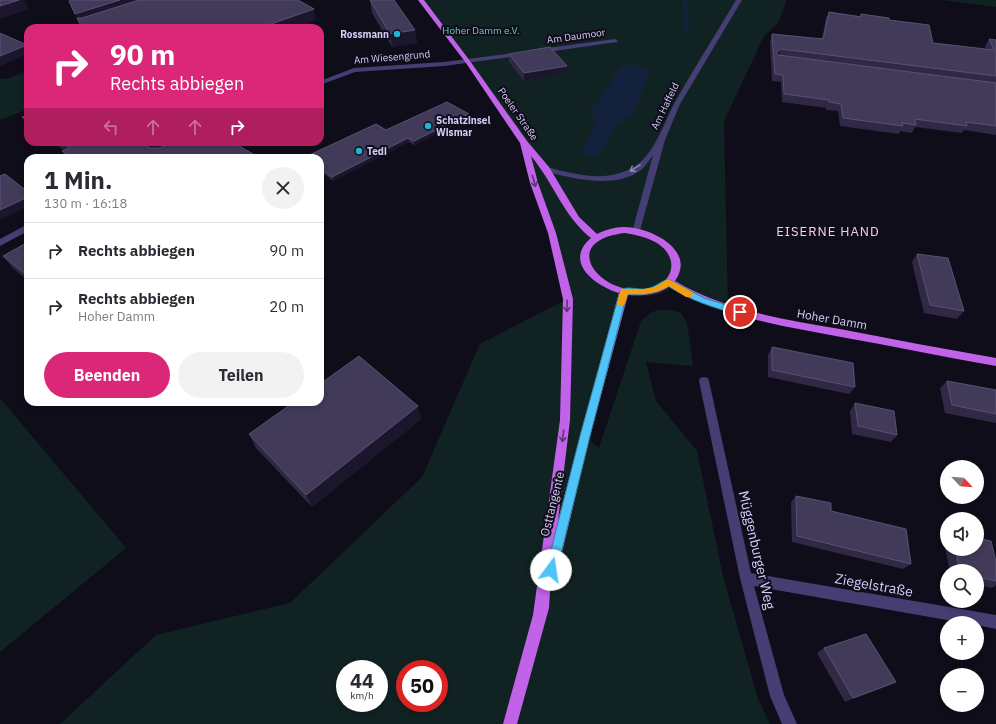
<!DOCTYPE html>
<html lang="de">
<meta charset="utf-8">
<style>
:root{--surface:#fff;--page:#f2f2f3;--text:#2b2b33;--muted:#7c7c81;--line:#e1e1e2;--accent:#db2777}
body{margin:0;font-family:"IBM Plex Sans",sans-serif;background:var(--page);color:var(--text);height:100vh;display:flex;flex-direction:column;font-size:15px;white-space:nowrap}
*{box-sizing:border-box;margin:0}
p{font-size:13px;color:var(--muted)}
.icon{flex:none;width:22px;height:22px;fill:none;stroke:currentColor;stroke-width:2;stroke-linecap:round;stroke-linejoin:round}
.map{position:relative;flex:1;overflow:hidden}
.side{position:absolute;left:24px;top:154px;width:300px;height:252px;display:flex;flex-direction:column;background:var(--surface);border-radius:12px;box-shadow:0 2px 6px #0003}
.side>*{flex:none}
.top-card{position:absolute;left:24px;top:24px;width:300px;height:122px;border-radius:12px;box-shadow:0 2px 6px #0003;background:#db2777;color:#fff;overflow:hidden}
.needle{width:26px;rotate:116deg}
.buttons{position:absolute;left:940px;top:460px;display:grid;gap:8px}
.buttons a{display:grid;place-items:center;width:44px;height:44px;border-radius:50%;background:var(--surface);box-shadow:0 2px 6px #0003;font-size:20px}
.speed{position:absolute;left:336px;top:660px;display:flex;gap:8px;font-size:20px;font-weight:700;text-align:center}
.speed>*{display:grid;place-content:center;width:52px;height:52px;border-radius:50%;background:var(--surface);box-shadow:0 2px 6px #0003;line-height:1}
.speed small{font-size:10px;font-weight:400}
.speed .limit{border:6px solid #d22;background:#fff;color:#111}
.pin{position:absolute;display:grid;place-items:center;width:34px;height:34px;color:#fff;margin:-17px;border:2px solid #fff;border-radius:50%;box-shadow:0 1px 4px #0007}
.me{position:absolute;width:44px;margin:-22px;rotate:14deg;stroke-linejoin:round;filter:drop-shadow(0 0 3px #0008)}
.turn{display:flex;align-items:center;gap:14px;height:84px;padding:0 20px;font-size:18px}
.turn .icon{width:52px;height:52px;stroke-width:2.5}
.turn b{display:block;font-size:28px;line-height:34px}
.lanes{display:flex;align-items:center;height:38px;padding:0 20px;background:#0003;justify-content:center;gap:20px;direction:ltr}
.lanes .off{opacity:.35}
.round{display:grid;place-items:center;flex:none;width:42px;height:42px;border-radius:21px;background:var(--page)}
.headline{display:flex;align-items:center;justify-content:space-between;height:68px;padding:0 20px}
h1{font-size:24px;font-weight:700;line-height:30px}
.cta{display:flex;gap:8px;margin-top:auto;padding:8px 20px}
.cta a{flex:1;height:46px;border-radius:24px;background:var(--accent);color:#fff;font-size:16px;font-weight:700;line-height:46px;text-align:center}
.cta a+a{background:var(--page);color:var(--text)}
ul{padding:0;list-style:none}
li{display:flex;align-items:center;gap:12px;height:56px;padding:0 20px;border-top:1px solid var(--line)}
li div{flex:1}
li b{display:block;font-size:15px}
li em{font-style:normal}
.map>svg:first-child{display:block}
.green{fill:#112223;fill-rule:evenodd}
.water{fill:#13213d}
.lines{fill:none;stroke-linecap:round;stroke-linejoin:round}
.stream{fill:#13213d;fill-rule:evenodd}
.minor{fill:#443e73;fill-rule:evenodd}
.major{fill:#c063e9;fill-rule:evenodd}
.wall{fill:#302845}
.shaded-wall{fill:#1c162c}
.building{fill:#423a59;stroke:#595172}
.oneway{stroke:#8c86b6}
.oneway2{stroke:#5f3477}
.route{fill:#4fc3f7;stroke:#337fa1}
.slow{fill:#f59e0b}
.poi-dot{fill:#1eb5d3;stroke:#100d1a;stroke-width:1.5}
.labels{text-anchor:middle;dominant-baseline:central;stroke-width:4;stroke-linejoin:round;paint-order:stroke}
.far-park-label{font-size:10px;fill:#65cdb9;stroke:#100d1a}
.far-poi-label{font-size:10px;font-weight:bold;fill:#d5cdf8;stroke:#100d1a;text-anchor:start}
.far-street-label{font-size:10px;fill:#d5cdf8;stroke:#100d1a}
.street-label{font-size:12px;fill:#d5cdf8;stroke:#100d1a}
.neighbourhood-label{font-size:13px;letter-spacing:1px;fill:#f8cfe6;stroke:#100d1a}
.near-street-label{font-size:14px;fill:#d5cdf8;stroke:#100d1a}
</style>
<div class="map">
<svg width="996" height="724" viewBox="0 0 996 724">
<rect width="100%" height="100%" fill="#100d1a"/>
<path class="green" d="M421,0h366l-9,23 -14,13 -40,85 4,188 -53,-24c-16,13 -32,12 -51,10l-39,141 14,12 42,-127c15,-14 19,-13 39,-9l7,10 6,44 -47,-4 10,39 41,50 26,125 35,123 12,25h-710l96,-89 134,-32 132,-126 58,-133 87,-45 -43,-156zM345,669h34v34h-34zM405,669h34v34h-34z
M942,0h54v7z
M28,71v38l-28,11v-41l9,-1z
M0,398l126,150 -126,104z"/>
<path class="water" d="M626,65h11l9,3 2,6 -15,43c-5,2 -14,4 -17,8 -8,9 -15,47 -33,27l13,-31 -7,-10 14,-16 15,-26z"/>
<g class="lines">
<path class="stream" d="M683,0h4l2,31 -2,1 -2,-1z"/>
<path class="minor" d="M736,0h6l-62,104 -15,36 -26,94h-6l-1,-2 21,-77c-4,5 -7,11 -12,15 -27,20 -69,8 -98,1l-1,-2 4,-2c29,7 58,16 86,1 22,-11 32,-46 43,-66 19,-34 41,-68 61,-102z
M615,39l3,2 -1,1 -77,11 -3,-2 3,-2z
M522,52l2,1v2l-80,11 -89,6 -35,13v-4l34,-13 90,-6z
M28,224v7l-28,15v-7z
M704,377l4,1 1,3 42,192 245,42v14l-19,-4v-2h-13l-210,-37 30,109 13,29h-15l-12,-28 -30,-118 -41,-197 1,-3z"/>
<path class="major" d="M418,0h6l46,61 57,80 22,26 30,50 18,17c8,-4 18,-7 27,-7 26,0 73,23 51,54 51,30 108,38 165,48 52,10 104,20 156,29v8c-52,-9 -104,-20 -155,-29 -59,-11 -119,-20 -171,-51 -13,9 -27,10 -42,9l-38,141 -32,133 -2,4 -5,2 -2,33 -32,116h-14l30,-109 27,-195 3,-121 -15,-66 -18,-50 -10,-40 -54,-80zM531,156c22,26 33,61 60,82 -28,24 4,48 28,55l-61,227 12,-100 3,-121 -17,-66 -18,-50zM625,233c11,2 22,4 32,10 21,13 19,38 -6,45 -48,13 -97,-47 -26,-55z"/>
</g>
<path class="wall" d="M370,0l45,30 2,13 -25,4 -20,-34z
M829,12l31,4 1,-2 28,6 44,23 53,6 -1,-3 4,-7 7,1v95l-32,-5 -2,3 -47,-6 -3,6 -12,-2 -1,3 -59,-8 -2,-15 -12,-1v-2l-44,-6 -1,-20 -9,-1 -2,-40 2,-7 50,5 4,-21z
M509,54l57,19 -42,8 -15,-19z
M28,115v11l-6,-9z
M469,118l-55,27 -5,-3 -76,39 -13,-10v-13h-15v-1l81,-27z
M51,142h189l2,6 18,10h-194l-4,-7 2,-1z
M28,242v39l-16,-14 -9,-11z
M917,254l47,57 -7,8 -33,-6 -12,-51z
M772,347l83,40 -6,7 -81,-17v-22z
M947,381l49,9v33l-51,-10 -5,-25z
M855,403l42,32 -6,7 -39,-8 -2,-23z
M421,419l-109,88 -56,-59 -7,-14z
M796,496l35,15 80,53 -8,5 -111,-27 -1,-40z
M947,536v13h30l19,13v23l-4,3 -15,-3v-14h-27l-7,-32z
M824,648l72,34 -8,4 -43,16 -28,-49z"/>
<path class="shaded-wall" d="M19,0h5l5,9 -29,10v-13z
M120,0h40l-79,26 -6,-12z
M314,9l2,11 -21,8h-35z
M415,30l2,13 -25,4 -2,-13z
M27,45l1,2v7l-28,12v-10z
M781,49l-3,8 -4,3 2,-7z
M567,66l-1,7 -42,8v-8z
M469,114v4l-55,27v-4z
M408,138l1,4 -76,39 -1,-4z
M155,142h25l-27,15 -5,-9v-2z
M236,142h4l4,9 -10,-8z
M28,197v9l-28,14v-10z
M418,406l3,13 -109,88 -6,-12z
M896,682l-8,4 -43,16 8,-4z"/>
<path class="building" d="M0,0h19l-19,6z
M71,0h49l-45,14 -6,-13z
M139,0h159l16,9 -54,19h-178l-5,-10h5z
M370,0h24l21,30 -25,4z
M829,12l32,5v-3l28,4v2l40,5 4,18 61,7 -5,-11 7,1v36l-215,-27 -5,4 2,2 218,28v43l-30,-4 1,4 -52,-7 1,6 -14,-2 1,3 -60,-8 -2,-14 -12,-2v-2l-45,-6 -1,-19 -8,-1 -3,-40 51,5z
M0,33l27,12 -27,11z
M550,47l17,19 -43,7 -15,-19z
M447,102l22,12 -55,27 -6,-3 -76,39 -12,-9v-10h-14l-1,-1 71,-33 10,6z
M28,115v6l-6,-4z
M61,142h94l-7,4v2h12l11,-6h65l-2,1 26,15h-188l-10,-7 8,-3z
M5,174l23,18v5l-28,13v-34z
M28,242v34l-25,-20z
M917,254l31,4 16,53 -34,-6z
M772,347l81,16 2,24 -83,-17z
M359,356l59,50 -112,89 -57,-61 45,-32h26v-18z
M947,381l49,9v24l-44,-9z
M855,403l39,8 3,24 -39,-9z
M796,496l35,7v8l75,18 5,35 -114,-28z
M977,538l14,3 5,21v19l-19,-4v-6h-17l-5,-22h22z
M866,634l30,48 -43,16 -29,-50z"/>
<defs><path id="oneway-shaft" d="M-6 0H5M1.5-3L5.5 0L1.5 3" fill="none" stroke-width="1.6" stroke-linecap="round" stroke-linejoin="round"/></defs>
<use class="oneway" href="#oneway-shaft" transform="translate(635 168) rotate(148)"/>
<g class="oneway2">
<use href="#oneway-shaft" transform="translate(534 181) rotate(74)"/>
<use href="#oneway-shaft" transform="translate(567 306) rotate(91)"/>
<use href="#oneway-shaft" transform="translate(563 436) rotate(97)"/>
</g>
<path class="route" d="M668,279l36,19 39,12 1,2 -4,3c-25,-7 -49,-14 -72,-29 -13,8 -25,9 -41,8l-37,142 -33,134 -2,4 -4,2 -4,-2 -1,-4 34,-134 40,-145c5,-6 17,-1 25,-2 9,-1 15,-7 23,-10z"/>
<path class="slow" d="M668,279l24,13 1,2 -1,3h-6l-17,-11c-14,8 -26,9 -41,8l-4,11h-6l-1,-2 4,-14h23l11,-2z"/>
<g class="poi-dot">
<circle cx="397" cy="34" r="4"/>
<circle cx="428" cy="126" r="4"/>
<circle cx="359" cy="151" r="4"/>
</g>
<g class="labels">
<g class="far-park-label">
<text x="481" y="30">Hoher Damm e.V.</text>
</g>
<g class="far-poi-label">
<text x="389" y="34" text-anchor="end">Rossmann</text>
<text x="436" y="120">Schatzinsel<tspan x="436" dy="12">Wismar</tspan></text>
<text x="367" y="151">Tedi</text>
</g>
<g class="far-street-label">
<text transform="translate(576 36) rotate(-8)">Am Daumoor</text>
<text transform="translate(392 57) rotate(-5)">Am Wiesengrund</text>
<text transform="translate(665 106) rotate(-64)">Am Haffeld</text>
<text transform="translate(518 114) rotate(55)">Poeler Straße</text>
</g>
<g class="street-label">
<text transform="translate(832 319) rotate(10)">Hoher Damm</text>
<text transform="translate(552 504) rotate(-76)">Osttangente</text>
</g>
<g class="neighbourhood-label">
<text x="828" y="231">EISERNE HAND</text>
</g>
<g class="near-street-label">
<text transform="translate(757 550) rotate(77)">Müggenburger Weg</text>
<text transform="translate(874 585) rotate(10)">Ziegelstraße</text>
</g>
</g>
</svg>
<div class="buttons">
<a><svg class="needle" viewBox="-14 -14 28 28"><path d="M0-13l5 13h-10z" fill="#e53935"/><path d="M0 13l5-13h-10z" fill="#7c7c81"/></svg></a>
<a><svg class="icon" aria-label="sound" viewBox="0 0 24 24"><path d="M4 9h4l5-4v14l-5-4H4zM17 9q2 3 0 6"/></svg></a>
<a><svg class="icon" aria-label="search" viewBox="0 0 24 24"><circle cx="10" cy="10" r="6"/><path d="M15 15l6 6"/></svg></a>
<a>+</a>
<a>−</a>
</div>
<div class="speed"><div>44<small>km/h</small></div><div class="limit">50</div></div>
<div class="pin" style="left:740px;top:312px;background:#d93025"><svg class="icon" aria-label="arrive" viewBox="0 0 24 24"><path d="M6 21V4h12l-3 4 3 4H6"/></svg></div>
<svg class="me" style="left:551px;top:570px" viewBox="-20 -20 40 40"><circle r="19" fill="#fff"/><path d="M0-13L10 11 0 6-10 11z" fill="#4fc3f7"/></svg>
<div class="top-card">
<div class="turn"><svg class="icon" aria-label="right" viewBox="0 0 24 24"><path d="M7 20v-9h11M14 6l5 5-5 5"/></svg><div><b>90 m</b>Rechts abbiegen</div></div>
<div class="lanes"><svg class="icon off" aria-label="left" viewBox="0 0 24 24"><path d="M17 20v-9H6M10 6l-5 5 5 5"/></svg><svg class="icon off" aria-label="ahead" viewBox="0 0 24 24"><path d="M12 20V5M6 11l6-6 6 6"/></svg><svg class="icon off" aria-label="ahead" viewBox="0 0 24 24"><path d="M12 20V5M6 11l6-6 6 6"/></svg><svg class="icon" aria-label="right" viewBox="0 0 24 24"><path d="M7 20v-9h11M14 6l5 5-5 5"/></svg></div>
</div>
<section class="side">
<div class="headline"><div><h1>1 Min.</h1><p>130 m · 16:18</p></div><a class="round"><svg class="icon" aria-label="close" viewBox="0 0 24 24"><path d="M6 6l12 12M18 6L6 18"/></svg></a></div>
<ul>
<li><svg class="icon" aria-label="right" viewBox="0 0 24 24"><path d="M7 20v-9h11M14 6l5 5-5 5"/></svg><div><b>Rechts abbiegen</b></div><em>90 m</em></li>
<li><svg class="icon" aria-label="right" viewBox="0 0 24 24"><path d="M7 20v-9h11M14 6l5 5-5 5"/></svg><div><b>Rechts abbiegen</b><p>Hoher Damm</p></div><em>20 m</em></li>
</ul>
<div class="cta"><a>Beenden</a><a>Teilen</a></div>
</section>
</div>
